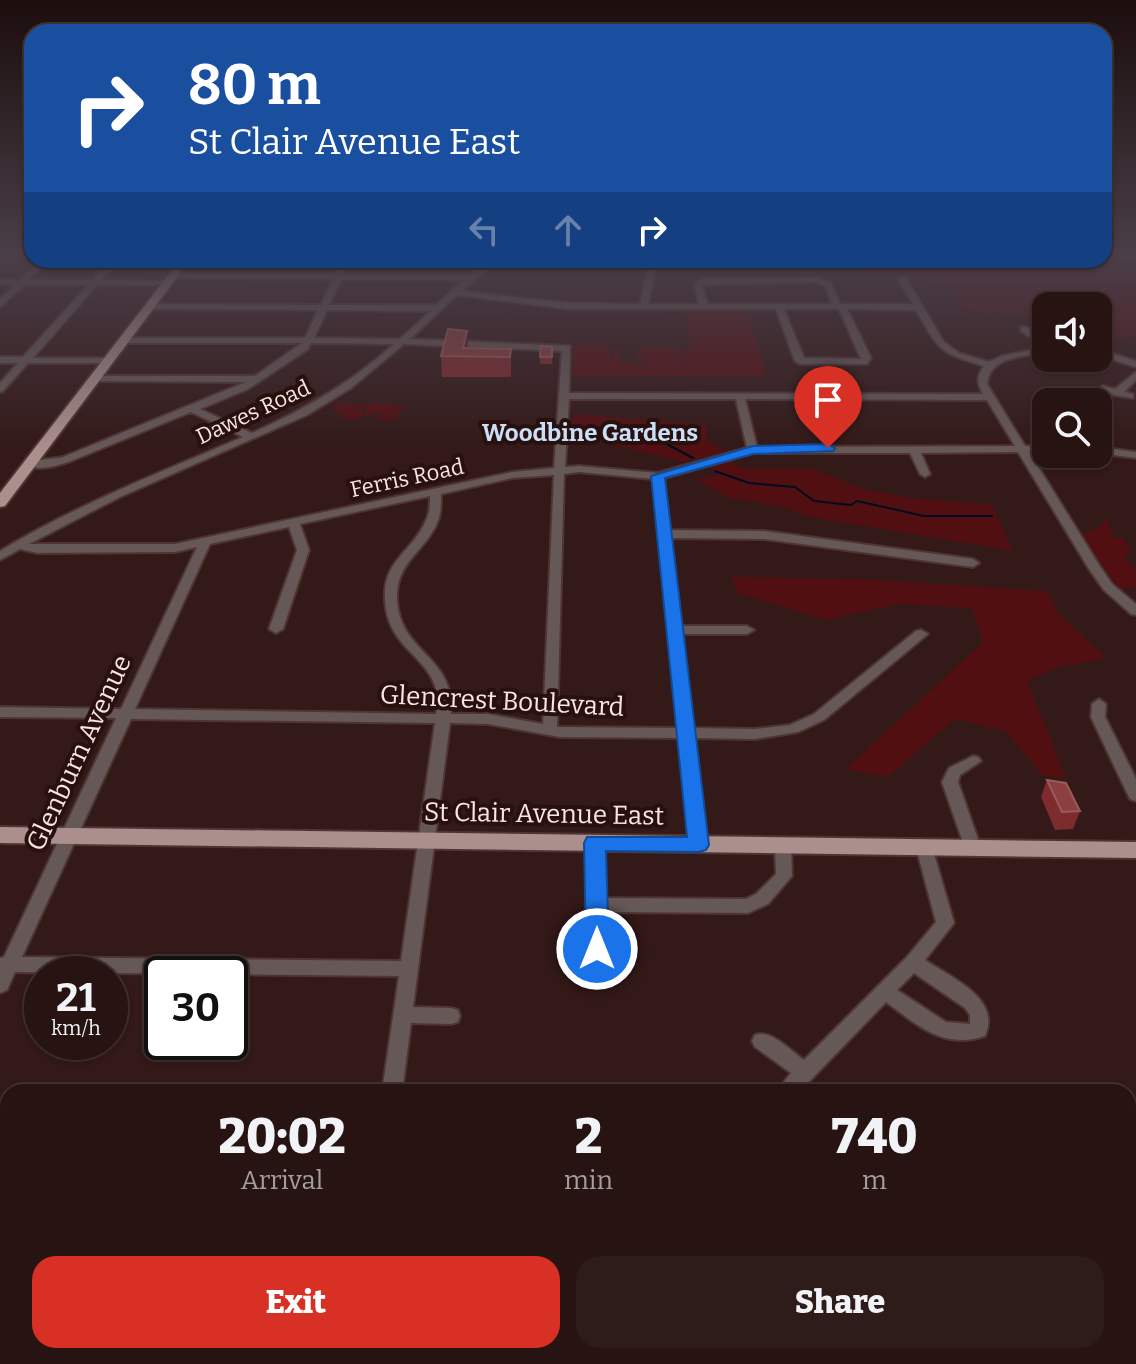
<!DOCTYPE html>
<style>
:root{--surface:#261312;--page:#2e1c1b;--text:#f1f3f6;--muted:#a49e9f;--line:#423232;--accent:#d93025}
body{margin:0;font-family:Bitter,serif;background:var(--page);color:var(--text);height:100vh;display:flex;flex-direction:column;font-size:30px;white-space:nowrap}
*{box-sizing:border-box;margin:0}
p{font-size:26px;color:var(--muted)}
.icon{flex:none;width:44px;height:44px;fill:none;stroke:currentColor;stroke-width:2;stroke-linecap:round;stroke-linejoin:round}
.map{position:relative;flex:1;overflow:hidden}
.side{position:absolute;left:0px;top:1084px;width:1136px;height:280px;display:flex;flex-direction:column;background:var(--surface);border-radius:24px 24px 0 0;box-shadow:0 2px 6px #0004,0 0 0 2px var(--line)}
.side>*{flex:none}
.banner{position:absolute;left:24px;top:24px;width:1088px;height:244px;border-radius:24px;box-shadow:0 2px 6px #0004,0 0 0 2px var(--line);background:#1a4fa0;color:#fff;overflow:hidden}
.fabs{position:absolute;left:1032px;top:292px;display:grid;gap:16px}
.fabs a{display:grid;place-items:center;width:80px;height:80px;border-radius:16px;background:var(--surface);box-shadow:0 2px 6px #0004,0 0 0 2px var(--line);font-size:40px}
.speed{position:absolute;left:24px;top:956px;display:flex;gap:16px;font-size:40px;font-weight:700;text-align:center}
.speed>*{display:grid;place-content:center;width:104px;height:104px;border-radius:50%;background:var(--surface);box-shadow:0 2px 6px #0004,0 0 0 2px var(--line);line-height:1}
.speed small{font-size:20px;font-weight:400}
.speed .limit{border:4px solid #111;border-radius:12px;background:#fff;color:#111}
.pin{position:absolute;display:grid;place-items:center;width:68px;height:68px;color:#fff;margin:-82px -34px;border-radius:50% 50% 50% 0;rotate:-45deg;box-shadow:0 0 8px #0007}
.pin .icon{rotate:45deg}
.me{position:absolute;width:88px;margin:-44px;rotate:0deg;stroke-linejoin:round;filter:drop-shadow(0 0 6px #0008)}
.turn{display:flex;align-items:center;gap:28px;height:168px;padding:0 32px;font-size:36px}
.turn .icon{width:104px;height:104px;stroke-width:2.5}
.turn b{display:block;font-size:56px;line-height:68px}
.lanes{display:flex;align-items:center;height:76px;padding:0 32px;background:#0003;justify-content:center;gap:40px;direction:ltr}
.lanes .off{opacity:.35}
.eta{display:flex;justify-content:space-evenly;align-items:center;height:136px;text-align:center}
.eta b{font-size:48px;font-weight:800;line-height:56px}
.action{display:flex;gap:16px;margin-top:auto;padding:16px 32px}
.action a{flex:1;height:92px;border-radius:24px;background:var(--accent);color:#fff;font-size:32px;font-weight:800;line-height:92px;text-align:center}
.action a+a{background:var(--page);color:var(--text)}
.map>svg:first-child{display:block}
.green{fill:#520f12}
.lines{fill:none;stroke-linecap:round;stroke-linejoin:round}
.stream{stroke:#000c1f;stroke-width:2}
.minor-casing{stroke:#4e3534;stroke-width:4}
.major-casing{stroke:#4e3534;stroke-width:4}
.minor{fill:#665857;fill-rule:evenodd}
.major{fill:#ab8f8c;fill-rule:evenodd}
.wall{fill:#7e2b2d}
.shaded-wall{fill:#5b1b1c}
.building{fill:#8b3f40;stroke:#9c595a;stroke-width:2}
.route{fill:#1a73e8;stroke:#114b97;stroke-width:2}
.labels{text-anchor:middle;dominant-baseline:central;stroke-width:8;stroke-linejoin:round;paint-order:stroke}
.far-street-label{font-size:22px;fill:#f7e4e3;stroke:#28100f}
.far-neighbourhood-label{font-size:24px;font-weight:bold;fill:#cadff7;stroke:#28100f}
.street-label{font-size:26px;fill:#f7e4e3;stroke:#28100f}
</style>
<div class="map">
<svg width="1136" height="1364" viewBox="0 0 1136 1364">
<rect width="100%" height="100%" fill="#331918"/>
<path class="green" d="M1104,258h32v78l-38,6v-36h-52v13c-27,-8 -55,-4 -82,-8l-15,-24 -74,-16 -15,1 -4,-12z
M672,309h75l19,67h-194l2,-31h39l-7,5 7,4 -7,5 7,1 2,-6 -3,-4 8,-1 -1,12 25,3 1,6v-10h-7l-1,-13h42l5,23 -2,-18 9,-6 -6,-33 -15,-1z
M331,404h64l-1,3 7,-3 6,4 -7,1 -3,10h7l-27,1 2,-8 -13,4v-8l-11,-1 8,3 2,5 -16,5 -8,-3 4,-7 -8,5 -3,-3 3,-1z
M573,414l134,11 -1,16 20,10 -41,11 -112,-27z
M730,459l11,9 71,1 55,21 45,8 80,7 21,46 -202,-34 -31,-11 -51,-8 -33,-19 22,-3 -7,-10z
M1102,521h6l5,17h11l8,15 -9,3 13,14v17l-17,2 -37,-53 21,-12z
M732,577l127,2 189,12 9,21 50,46 -48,9 -32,14 39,97 -24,-3 -37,-44 -50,-12 -67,58 -42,-8 137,-127 -11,-34 -73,-4 -73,16 -89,-27z"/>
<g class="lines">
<path class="stream" d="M597,427l38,14 30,2 28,15
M715,471l34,12 46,4 19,14 37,4 6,-4 67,15h68"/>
<g class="minor-casing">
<path id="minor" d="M41,260h8l-20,20h64l18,-20h8l-18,20 66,1 4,2 -4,2h-70l-64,73h75l5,3 -2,2h-83l-25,28 -3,1v-9l18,-20h-18v-6h23l65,-72h-64l-24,22v-8l15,-14 -15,-1v-4h20z
M342,260h8l-7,15 127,1 19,-16h9l-36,31 107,12 71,1 7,-32v-12h8v12l-7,32h51l-5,-20 9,-5 114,-1 14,5 9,21h73l-15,-25 7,-2 39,65 15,11 30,9 13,-6 44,-9v6c-22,3 -56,3 -59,31l38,62h21v6h-17l70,113 13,19 24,20v11l-5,-1 -27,-24 -15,-21 -71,-117 -97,1 9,21 -5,3 -5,-3 -10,-21h-157l-89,25 6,52 94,1 209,28 6,4 -6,4 -209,-28 -93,-1 10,88h66l7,4 -7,4h-65l11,94 62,1 35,-4 24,-11 102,-83 5,-1 7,4 -104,86 -26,12 -43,7 -60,-1 12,107 -2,4 -6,2 -6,-2 -2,-4 -11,-107 -120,-1 -72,-13 -38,-1 -37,284 38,1 7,2 2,6 -2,6 -7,2 -40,-1 -9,69h-20l17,-116 -384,-4 -8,18 -7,3v-35l4,-1 112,-239 -116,-1v-10l121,2 76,-162 -22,5 -138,1 -17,-4 -20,11v-9c76,-46 161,-79 243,-114l-52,-25 -120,49c-15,5 -33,11 -46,3 9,-6 26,-4 38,-7l183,-75 -151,-1 -3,-1v-4h163l47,-33h-178l-4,-3 1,-2h184l13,-28 -168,-1 -3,-1v-4l174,1 12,-26 -161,-1h-3v-4l166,1zM341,280h123l-28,25h-107zM816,282l9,4 7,18h-124l-6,-19zM457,295l112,14h207l19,52 5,3h67l4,-6 -24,-49 69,1c23,40 22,42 68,56 -8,11 -7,17 -1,28l-414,-1 1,-47 -160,-7zM784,309h55l22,50 -57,-1zM327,310l104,1 -31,28 -86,-1zM311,343l83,1c-43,39 -90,66 -142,89l-52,-24 48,-20 60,-40zM404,344l158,7 -8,117 -42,4 -337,72h-146l91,-47 187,-82 44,-27zM569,399h167l11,49 -89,25 -79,-7 -14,1zM745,399l242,1 28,46 -258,1zM579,472l74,7 26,249 -122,-1 7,-253zM554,475l-11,249 -55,-10h-37c5,-58 -51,-60 -54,-114 -2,-40 31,-49 42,-82 2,-7 2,-16 2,-24l71,-16zM430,496c0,8 0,17 -4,24 -13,32 -44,40 -41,80 2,47 42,55 51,89 3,8 1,17 0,25l-301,-5 75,-165 79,-17 8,23 -28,79 7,4 7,-4 26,-79 -9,-26zM131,719l304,4 -34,238 -379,-4z
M1021,327h6l19,13v7l-25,-16z
M1098,349l38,12v6l-38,-12z
M1136,372v8l-12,12 9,2v4l-19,-3 -16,-6 5,-3 12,3z
M1098,447l38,5v6l-38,-5z
M1099,699l7,5 -1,13 31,62v22l-6,-2 -2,-4 -37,-78 1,-13z
M973,756l5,1 3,4 -21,14 -2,7 23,66 -2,4 -6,2 -6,-2 -2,-4 -23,-66 7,-14z
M595,837l6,2 2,4 2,55 141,1 10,-5 20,-20 -1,-28 2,-4 6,-2 6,2 2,4 1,30 -24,28 -20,9 -143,-1 2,59 -3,5 -6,2 -6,-2 -3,-5 -2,-128 2,-4z
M924,841l6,2 2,4 22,76 -29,37c25,17 77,38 60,76 -41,14 -68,-11 -99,-34l-87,90h-23l15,-19 -36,-26 -3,-6 3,-6c16,-6 36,16 49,25l103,-103 29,-35 -20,-75 2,-4zM914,973l51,35 5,7v9l-24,-2 -49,-32z
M0,1116h8v18h-8z
M0,1322h8v24h-8z
M347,1356h24l-1,8h-24z
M779,1356h29l2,6 2,-6h40l3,8h-73z"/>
</g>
<g class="major-casing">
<path id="major" d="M180,260h10l-185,246 -5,1v-14z
M0,827l1136,15v16l-1136,-15z"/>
</g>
<use href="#minor" class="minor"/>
<use href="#major" class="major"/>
</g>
<path class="wall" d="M541,346l11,1v17h-12z
M468,348l43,1v28h-69l-1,-21z
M1047,780l33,31 -7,18 -18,1 -14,-33z"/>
<path class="shaded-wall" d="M467,331l1,20 -5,-3z"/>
<path class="building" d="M448,329l19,2 -4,17 48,1 -1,8 -69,-1z
M541,346l11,1v10h-12z
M1047,780l19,3 14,28 -18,1z"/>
<linearGradient id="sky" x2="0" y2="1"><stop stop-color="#1c0e0d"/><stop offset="0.57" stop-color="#4a3e48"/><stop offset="1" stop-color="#4a3e48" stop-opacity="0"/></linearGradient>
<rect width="1136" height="449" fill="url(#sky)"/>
<path class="route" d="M828,444l7,4 -2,3 -80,3 -88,24 44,367 -3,5 -7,2 -93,-1 3,98 -3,6 -9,3 -8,-3 -3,-6 -2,-106 3,-6h100l-36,-361 102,-30z"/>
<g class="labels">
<g class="far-street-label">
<text transform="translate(253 412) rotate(-25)">Dawes Road</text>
<text transform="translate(407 478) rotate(-12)">Ferris Road</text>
</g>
<g class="far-neighbourhood-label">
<text x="590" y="433">Woodbine Gardens</text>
</g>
<g class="street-label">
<text transform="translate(502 701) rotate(3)">Glencrest Boulevard</text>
<text transform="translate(79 753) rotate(-65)">Glenburn Avenue</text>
<text transform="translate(544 814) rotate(1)">St Clair Avenue East</text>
</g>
</g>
</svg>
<div class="fabs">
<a><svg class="icon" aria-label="sound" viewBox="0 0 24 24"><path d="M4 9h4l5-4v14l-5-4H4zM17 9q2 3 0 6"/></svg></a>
<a><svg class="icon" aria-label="search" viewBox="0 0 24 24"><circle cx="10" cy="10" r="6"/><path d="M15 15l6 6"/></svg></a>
</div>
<div class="speed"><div>21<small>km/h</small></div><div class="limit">30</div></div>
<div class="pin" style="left:828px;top:448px;background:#d93025"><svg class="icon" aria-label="arrive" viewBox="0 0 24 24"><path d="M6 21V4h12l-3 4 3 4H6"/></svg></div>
<svg class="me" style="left:597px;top:949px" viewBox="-20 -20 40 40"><circle r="17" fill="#1a73e8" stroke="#fff" stroke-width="3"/><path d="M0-11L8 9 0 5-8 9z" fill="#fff"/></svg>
<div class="banner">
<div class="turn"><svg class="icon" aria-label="right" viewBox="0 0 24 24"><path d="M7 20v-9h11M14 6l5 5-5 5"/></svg><div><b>80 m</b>St Clair Avenue East</div></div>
<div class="lanes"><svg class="icon off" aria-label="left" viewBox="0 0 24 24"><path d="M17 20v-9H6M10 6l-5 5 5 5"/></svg><svg class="icon off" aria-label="ahead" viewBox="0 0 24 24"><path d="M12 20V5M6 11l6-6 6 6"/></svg><svg class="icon" aria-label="right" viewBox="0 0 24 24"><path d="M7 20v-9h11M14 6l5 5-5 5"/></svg></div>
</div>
<section class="side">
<div class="eta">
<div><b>20:02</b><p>Arrival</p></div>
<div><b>2</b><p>min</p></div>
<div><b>740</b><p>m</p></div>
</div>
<div class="action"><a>Exit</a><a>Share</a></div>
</section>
</div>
